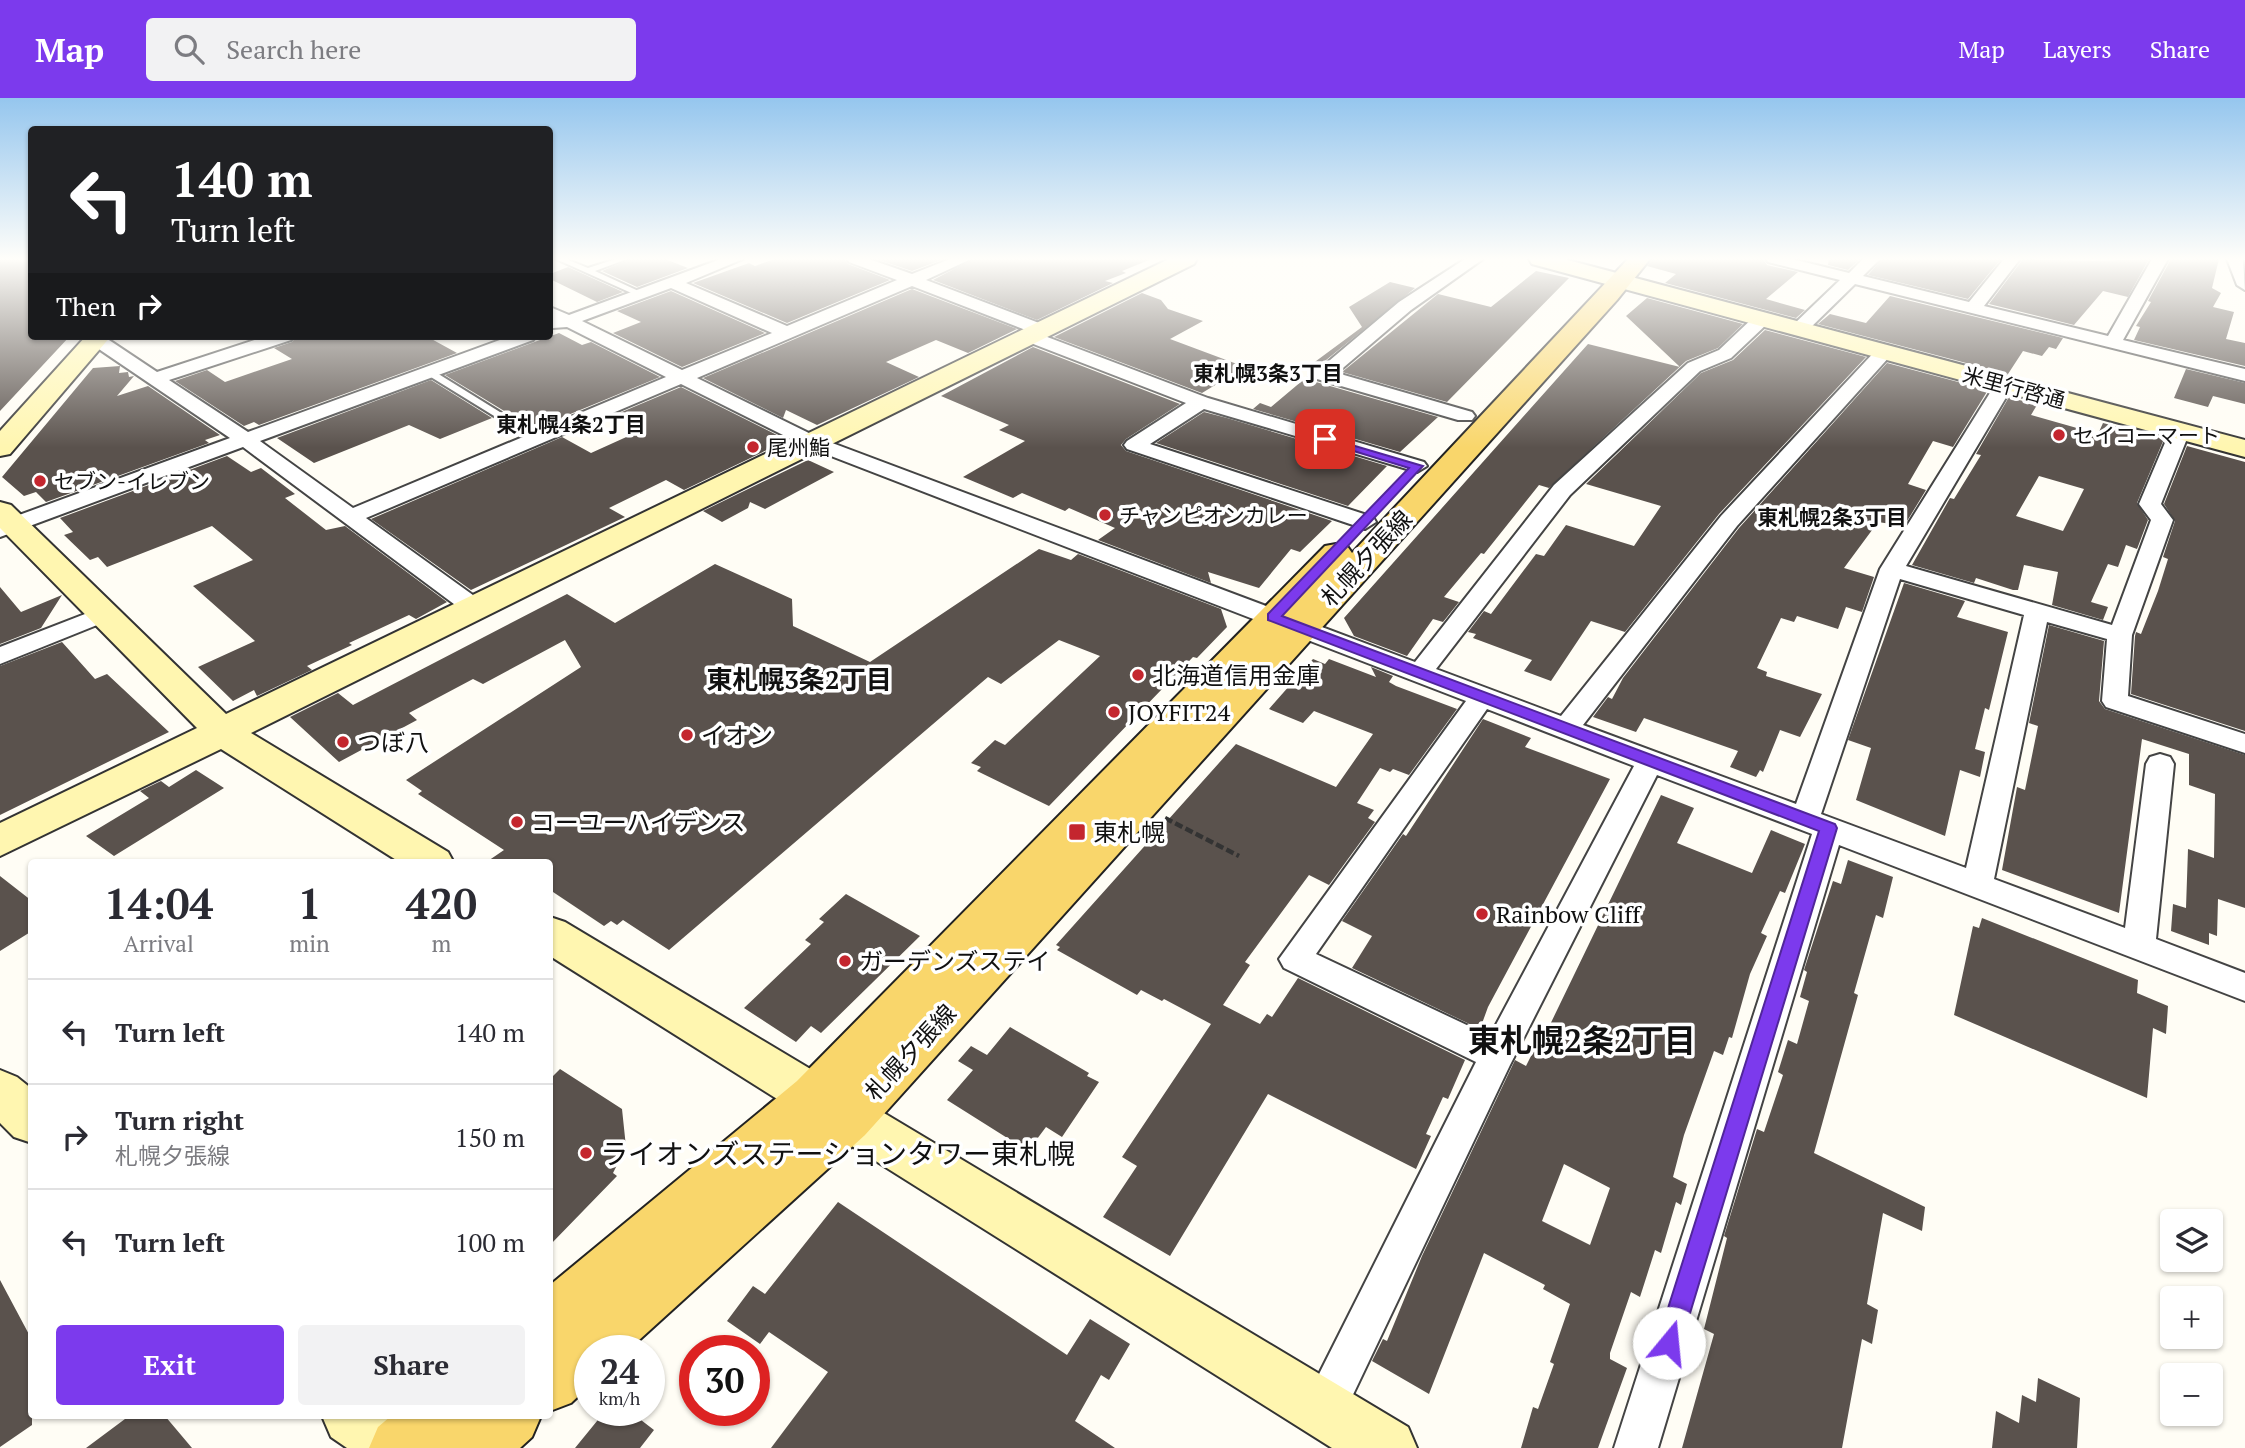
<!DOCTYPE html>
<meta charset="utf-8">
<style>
:root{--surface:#fff;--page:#f2f2f3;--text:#2b2b33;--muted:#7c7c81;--line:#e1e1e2;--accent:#7c3aed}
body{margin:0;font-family:"PT Serif","Noto Sans JP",serif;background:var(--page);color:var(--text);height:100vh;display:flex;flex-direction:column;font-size:26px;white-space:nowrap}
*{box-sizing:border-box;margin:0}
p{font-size:23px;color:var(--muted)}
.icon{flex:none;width:38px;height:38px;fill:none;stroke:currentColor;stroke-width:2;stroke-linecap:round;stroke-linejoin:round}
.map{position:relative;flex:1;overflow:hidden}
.panel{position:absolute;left:28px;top:761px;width:525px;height:560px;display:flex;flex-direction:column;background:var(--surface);border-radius:7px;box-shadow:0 2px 5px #0004}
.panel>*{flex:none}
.top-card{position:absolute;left:28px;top:28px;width:525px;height:214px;border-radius:7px;box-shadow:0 2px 5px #0004;background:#202124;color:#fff;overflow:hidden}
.fabs{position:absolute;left:2160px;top:1111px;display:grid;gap:14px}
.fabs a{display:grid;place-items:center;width:63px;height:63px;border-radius:7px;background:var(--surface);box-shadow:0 2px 5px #0004;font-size:35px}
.speed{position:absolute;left:574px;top:1237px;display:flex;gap:14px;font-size:35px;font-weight:700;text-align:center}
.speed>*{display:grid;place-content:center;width:91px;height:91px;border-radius:50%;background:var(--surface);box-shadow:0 2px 5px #0004;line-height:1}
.speed small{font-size:18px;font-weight:400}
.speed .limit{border:10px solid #d22;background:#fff;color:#111}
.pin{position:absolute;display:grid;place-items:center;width:60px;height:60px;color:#fff;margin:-30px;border-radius:14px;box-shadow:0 4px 10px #0006}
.me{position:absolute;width:77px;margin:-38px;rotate:17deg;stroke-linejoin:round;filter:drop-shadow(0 0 5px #0008)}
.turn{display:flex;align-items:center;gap:24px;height:147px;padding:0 28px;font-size:32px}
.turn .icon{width:91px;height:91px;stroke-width:2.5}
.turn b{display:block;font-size:49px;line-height:60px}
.then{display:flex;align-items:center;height:66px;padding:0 28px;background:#0003;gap:14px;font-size:26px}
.eta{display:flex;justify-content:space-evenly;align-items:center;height:119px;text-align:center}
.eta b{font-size:42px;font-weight:700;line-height:49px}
.primary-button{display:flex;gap:14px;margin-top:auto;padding:14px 28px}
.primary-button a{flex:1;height:80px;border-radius:7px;background:var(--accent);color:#fff;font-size:28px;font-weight:700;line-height:80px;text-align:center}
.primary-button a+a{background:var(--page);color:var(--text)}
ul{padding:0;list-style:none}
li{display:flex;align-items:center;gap:21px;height:105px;padding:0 28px;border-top:2px solid var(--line)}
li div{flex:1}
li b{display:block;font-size:26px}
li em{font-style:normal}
header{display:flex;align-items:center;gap:42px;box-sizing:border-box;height:98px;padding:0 35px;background:var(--accent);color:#fff}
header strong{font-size:33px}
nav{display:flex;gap:38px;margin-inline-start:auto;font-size:24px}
.search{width:490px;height:63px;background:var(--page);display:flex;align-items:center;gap:18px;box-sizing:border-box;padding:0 24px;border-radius:7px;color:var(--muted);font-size:26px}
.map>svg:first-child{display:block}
.building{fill:#5a524d;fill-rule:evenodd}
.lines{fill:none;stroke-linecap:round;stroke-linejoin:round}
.lane-casing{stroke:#444;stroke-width:4}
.street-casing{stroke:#444;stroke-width:4}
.secondary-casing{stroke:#333;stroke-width:4}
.primary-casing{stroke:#222;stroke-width:4}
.path{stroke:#333;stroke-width:4.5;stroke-dasharray:8 3.5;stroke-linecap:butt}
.lane{fill:#fff;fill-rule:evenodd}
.street{fill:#fff;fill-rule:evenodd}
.secondary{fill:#fff6b0;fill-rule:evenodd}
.primary{fill:#f9d66b;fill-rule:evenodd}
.route{fill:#7c3aed;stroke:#51269a;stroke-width:2}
.poi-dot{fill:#c4262e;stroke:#fff;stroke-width:2.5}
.labels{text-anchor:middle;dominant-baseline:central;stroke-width:7;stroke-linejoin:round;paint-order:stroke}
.far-neighbourhood-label{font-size:21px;font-weight:bold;fill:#111;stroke:#fff}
.far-street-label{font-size:21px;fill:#111;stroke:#fff}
.far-poi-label{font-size:21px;fill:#111;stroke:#fff;text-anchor:start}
.street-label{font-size:24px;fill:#111;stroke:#fff}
.poi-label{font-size:24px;fill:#111;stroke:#fff;text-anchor:start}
.neighbourhood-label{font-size:26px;font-weight:bold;fill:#111;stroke:#fff}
.near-poi-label{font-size:28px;fill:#111;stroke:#fff;text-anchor:start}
.near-neighbourhood-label{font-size:32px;font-weight:bold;fill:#111;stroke:#fff}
</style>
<header>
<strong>Map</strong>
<div class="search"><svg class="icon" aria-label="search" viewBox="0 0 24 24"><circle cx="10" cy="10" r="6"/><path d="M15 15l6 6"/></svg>Search here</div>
<nav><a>Map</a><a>Layers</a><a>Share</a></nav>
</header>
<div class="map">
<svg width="2245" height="1350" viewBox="0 0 2245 1350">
<rect width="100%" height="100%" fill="#fffdf5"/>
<path class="building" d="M0,161h32v77h38l-70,75z
M630,161h35l23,9 -51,19 -35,-16z
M774,161h70l4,5 42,16 -103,43 -94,-40 56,-20 6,3z
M876,161h68l-32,12z
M973,161h175l1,1 -27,11 4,2 -21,8 8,2 -76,37 -104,-40z
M1653,161h110l4,6 31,7 -32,27 39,11 -9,8 -131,-35 11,-9 -29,-8z
M1829,161h31l-12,11 -20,-5z
M1882,161h119l-33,40 -100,-24z
M2023,161l70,2 56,-2 -21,38 -25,-6 -29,34 -85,-21z
M2171,161h48l-7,29 9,5 -8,14 21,5 -8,27 19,4v23l-111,-26 6,-13 -4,-1 15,-24 -3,-1z
M568,169l55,25 -26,10 -47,-23v-5z
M1536,173l33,7 -122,124 -105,-30 96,-78 53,13z
M1390,184l25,6 -100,81 -7,-2 54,-40 -13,-20z
M912,191l105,40 -49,24 -32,-13 -50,22 33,15 -102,48 -31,-15 -3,8 -80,-40z
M671,193l94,42 -83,34 -69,-34 28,-11 -24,-11z
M1142,195l19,7 7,9 35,12 -33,18 75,28 -43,26 -148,-56z
M1890,198l173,42 -7,11 -7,-2 -7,9 -19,-5 -15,23 -190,-50 12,-10 36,9z
M1647,200l96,26 -25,24 -32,13 -137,127 -10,-3 -55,69 -3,-1 -37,44 15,5 -16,20 -10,-3 -26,37 -53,-20 -10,-18 244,-274 92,23 -54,-51z
M1765,232l101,27 -147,157 -94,118 -34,-11 -40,60 -27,-10 8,-11 -59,-22 3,-4 -8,-2 16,-21 7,3 45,-60 8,2 22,-31 68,21 27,-40 -75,-22 115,-111 32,-13z
M559,235l23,12 9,-3 69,35 -126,52 -89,-54z
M297,238h129l31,17 -198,72 -5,-3 -10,4 -69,-45 32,-11 18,12 67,-23 -18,-11 18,-6z
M1033,249l147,57 -54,35 -5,6 5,6 206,70 -32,31 -9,-3 -32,39 -51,-16 3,11 -113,-43 17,-12 -46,-20 -4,3 -43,-18 -9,5 -50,-21 62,-36 -26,-11 10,-5 -68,-29z
M1887,265l101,27 -35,57 -20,-6 -25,43 18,6 -22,36 -26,-4 -34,46 30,9 -12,35 -16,-5 -8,22 -41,-13 -3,6 -13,-4 -24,50 10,4 -1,4 56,18 -22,43 -20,-7 -17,42 -3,-2 -4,7 -26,-10 8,-16 -94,-33 -8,14 -43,-15 15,-20 4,2 11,-21 116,-150z
M120,268l-1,7 9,-1 1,5 5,-1 -17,20 31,-10 72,49 -15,5 4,3 -163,59 -10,-10 -12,4 -22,-19 91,-109z
M2186,271l59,14v21l-32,-8 -5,11 -34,-9z
M1315,272l-2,6 3,6 122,35 -38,35 -147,-43 7,-6 11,4z
M431,282l61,38 -52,21 -31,-14 -95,38 -37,-25z
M681,289l96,48 -6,13 -87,42 -18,-10 -57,28 16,9 -154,73 -100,-71 191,-82 29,16 53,-24 -27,-15z
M2009,299l28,8 -6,10 67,19 5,-11 61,16 -27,64 11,17 -11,29 -11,-4 -8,22 -10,-3 -17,38 17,5 -5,13 -51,-15 6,-33 -34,-7 -6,25h-5l-37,-12 -2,5 -62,-18 38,-67 4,1 27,-44 -5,-1zM2039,378l45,13 -21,42 -47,-15z
M1204,314l23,6 160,48 -39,40 -192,-63z
M2187,348l58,16v269l-114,-37 4,-58 1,-4 5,2 17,-43 10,-32 -5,-2 12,-36 -11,-17z
M227,358l24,16 10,-4 34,26 -10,4 41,32 19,-4 102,76 -31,17 -7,-4 -60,28 3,2 -45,21 5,4 -55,26 -3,-6 -21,11 -35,-34 57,-26 -62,-55 60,-26 -41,-34 -105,41 -9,-10 -8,3 -26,-25 9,-3 -13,-14z
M808,362l26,12 -69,37 -15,-7 -2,6 -26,14 -19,-11z
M1039,451l32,11 7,-6 143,55 6,18 -30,31 -4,-1 -144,149 -72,-35 4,-4 -10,-4 24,-23 10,5 95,-89 -41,-16 -58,44 -13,-7 -319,273 -46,-30 -6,5 -6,-4 -7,5 -54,-36v-27h-65l19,-13 -86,-56 4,-3 -16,-11 175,-113 -16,-27 -82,44 -10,-5 -64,34 8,7 -78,42 -49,-45 48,-24 15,12 214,-111 48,29 100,-59 77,35 1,27 77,36z
M1904,485l61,18 -8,16 51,15 -19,78 -4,-2 -10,41 10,3 -5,25 -20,-7 -15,66 -89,-36 15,-52 -23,-8z
M0,489l21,25 41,-17 -21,33 -41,16z
M2049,527l55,16 -5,60 6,8 140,46v153l-27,-9 -1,37 -8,-3v12l-38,-14 2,-27 13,4 2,-59 26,9 1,-64 -26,-9v-31l-47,-15 -23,174 -117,-43 15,-83 8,3 13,-64 -9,-3z
M62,544l33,37 12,-5 62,58 -169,83v-149z
M1313,561l12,5 4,-5 47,18 -5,-10 22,9 -4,6 7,4 61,23 -48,66 -16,-6 -3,3 -10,-4 -23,35 17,7 -6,8 7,4 -46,63 -20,-10 -64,87 5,3 -27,40 37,19 7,-10 5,3 26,-39 167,82 -17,39 -5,-2 -17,37 5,2 -15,33 -148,-75 -98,162 -67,-39 34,-51 -15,-9 89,-133 -47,-25 -2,2 -21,-11 -4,5 -80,-45 3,-3 -4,-2 180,-201 100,43 37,-53 -59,-23 -11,12 -34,-14z
M1483,621l48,19 -6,9 85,32 -122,228 -8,22 -128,-61 20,-32 -30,-15 61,-87 3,2z
M196,672l28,18 -110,68 -28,-20 63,-38 -9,-7 21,-10 8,6z
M1661,697l33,13 -17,35 75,30 19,-43 34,14 -20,49 -5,-2 -19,42 6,3 -17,38 -18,64 -3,-1 -6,18 -9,-4 -30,84 -11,42 14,7 -6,21 -5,-3 -15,51 -6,-3 -15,47 -9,-5 -21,61v6l17,9 -29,80h-77l12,-41 5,2 16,-45 -4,-2 20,-58 -27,-15 2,-4 -61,-32 -55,141 -57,-33 11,-22 4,2 35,-85 93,-196 11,6 16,-32 3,1zM1564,1066l46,24 -20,57 -48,-24z
M1848,762l45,17 -10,41 -7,-3 -22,78 4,2 -44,158 111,54 -3,24 -39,-18 -16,91 11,6 -6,34 -10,-5 -20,109h-160l32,-114 -10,-5 23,-91 -3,-2 33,-107 7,3 19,-57 -5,-3 10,-32 9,4 12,-43 -9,-4 7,-25 -3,-2 29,-89 8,3z
M0,778l32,25v30l-32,20z
M846,796l74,42 -99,97 -10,-7 -15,16 -52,-34 67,-64 -6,-4 19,-18 -5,-3z
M1982,820l156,62 -1,13 31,13 -2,28 -13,-6 -6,70 -193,-83 19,-89 6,2z
M1010,929l79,46 -2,3 12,6 -37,55 -16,-10 -18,24 -81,-51 26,-30 -15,-9 13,-15 16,9z
M560,971l62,40 4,38 -13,26 4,3 -67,69v-166z
M838,1104l229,153 23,-36 40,25 -21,36 -8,-5 -26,46 40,27h-344l57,-76 -59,-40 -9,12 -33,-23 26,-35 12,8z
M0,1182l32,60v85l-32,22z
M2038,1280l42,20 -3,50h-85l4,-37 23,12 3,-28 14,7z
M606,1312h22l26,20 -14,18h-65z
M129,1318h36l27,32h-106z"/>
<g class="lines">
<g class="lane-casing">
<path id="lane" d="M556,161h10l22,9 28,-9h11l-32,12 50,23 -7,2z
M426,272h6l110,68 -9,2 -107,-66z"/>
</g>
<g class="street-casing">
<path id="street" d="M721,161h22l-57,24 101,43 110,-46 -48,-18 -2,-3h22l43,15 38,-15h21l-45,21 121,46 3,4 -8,5 166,63 216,64 3,4 -10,6 -213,-63 -54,35 223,73 3,5 -11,7 -238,-80 -3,-4 3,-4 59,-38 -163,-63 -3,-4 8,-5 -116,-45 -215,92 122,60 596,224 139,-177 134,-122 31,-13 37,-35h12l3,4 -3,4 -37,35 -31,13 -130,124 -134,174 125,47 160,-200 158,-169h12l3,4 -3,4 -154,171 -154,199 213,79 84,-235 118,-189h14l2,4 -108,182 206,59 39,-105 -12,-16 31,-73 3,-4h14l3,4 -29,73 12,16 -41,115 -4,61 117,38v19l-139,-46 -4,-6 5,-62 -60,-17 -53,257 131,49 21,-164 4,-7 10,-3 10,3 4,7 -18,175 89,34v28l-406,-156 -181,603h-44l198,-614 -155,-59 -147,290 -171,359 -15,7 -15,-7 -7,-15 7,-15 167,-332 -192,-94 -5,-9 187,-258 -661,-255 -124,-62 -315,134 118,85 3,5 -3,5h-18l-223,-166 -243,90v-15l230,-84 -140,-95 -1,-7h14l54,36 110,-36h27l-3,4 -122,40 79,52 263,-96h25l-3,4 -273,101 93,67 313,-131 -99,-50 -14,1 -3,-21 19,8zM671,190l101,45 -90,37 -100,-49zM1900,481l124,36 -58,253 -145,-54zM1487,611l147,57 -144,270 -174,-82z
M1465,161h18l-72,51 -74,63 135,39 3,4 -3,4h-14l-141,-41 -2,-4 2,-4 82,-69z
M1766,161h26l57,14 14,-14h17l-17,17 106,26 35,-43h16l-36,47 124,30 44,-77h16l-45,81 122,29v12l-390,-97 -50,49h-12l-3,-4 3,-4 47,-45 -72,-18z
M2227,161h16l2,31 -8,-5z
M103,509l9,2 3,5 -3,5 -112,45v-17z"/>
</g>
<g class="secondary-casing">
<path id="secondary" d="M1169,161h28l-3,5 -943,469 197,119 6,11h-53l-180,-114 -221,107v-33l197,-95 -197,-200v-26l11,3 215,209z
M1529,161h35l681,181v17l-713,-193z
M86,238h25l-101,118 -10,2v-25z
M550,819l15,5 843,505 9,21h-85l-782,-492z
M0,972l17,7 15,12v54l-18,-6 -14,-14z
M322,1318h83l17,11 9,21h-84l-16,-11z"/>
</g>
<g class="primary-casing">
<path id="primary" d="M1628,161h22l-33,41 -752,835 -238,216h-37v34l-19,18 -21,8v-126l247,-204 528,-535 11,-2 11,2 5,7z
M391,1318h150l-9,21 -12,11h-151l9,-21z"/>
</g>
<path class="path" d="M1165,720l74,38"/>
<use href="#lane" class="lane"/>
<use href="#street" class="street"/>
<use href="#secondary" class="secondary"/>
<use href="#primary" class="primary"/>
</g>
<linearGradient id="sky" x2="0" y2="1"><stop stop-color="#95c6ee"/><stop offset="0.46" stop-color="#fffefa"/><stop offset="1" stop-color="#fffefa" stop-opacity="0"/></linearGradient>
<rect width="2245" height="350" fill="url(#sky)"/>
<path class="route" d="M1321,338l102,30 -141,150 553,208 2,4 -156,515 -4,8 -8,4 -8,-4 -4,-8 162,-512 -551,-211v-6l141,-146 -88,-27z"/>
<g class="poi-dot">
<circle cx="2059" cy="337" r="7"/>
<circle cx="753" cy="349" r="7"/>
<circle cx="40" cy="383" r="7"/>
<circle cx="1105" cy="417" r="7"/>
<circle cx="1138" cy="577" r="7"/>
<circle cx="1114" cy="614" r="7"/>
<circle cx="687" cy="637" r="7"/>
<circle cx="343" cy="644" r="7"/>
<circle cx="517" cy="724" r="7"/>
<rect x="1068" y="725" width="18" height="18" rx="3.5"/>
<circle cx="1482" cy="816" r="7"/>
<circle cx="845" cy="863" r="7"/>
<circle cx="586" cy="1055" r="7"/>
</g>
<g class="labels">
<g class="far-neighbourhood-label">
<text x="1268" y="275">東札幌3条3丁目</text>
<text x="571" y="326">東札幌4条2丁目</text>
<text x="1832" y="419">東札幌2条3丁目</text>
</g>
<g class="far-street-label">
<text transform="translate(2014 289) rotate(15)">米里行啓通</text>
</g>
<g class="far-poi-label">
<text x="2073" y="337">セイコーマート</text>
<text x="767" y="349">尾州鮨</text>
<text x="54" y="383">セブン-イレブン</text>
<text x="1119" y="417">チャンピオンカレー</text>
</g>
<g class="street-label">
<text transform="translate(1366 460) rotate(-47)">札幌夕張線</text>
<text transform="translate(910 954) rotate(-47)">札幌夕張線</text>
</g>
<g class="poi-label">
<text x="1152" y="577">北海道信用金庫</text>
<text x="1128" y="614">JOYFIT24</text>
<text x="701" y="637">イオン</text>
<text x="357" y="644">つぼ八</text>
<text x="531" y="724">コーユーハイデンス</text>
<text x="1093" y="734">東札幌</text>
<text x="1496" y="816">Rainbow Cliff</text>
<text x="859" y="863">ガーデンズステイ</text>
</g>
<g class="neighbourhood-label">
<text x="799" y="581">東札幌3条2丁目</text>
</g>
<g class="near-poi-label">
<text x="600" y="1055">ライオンズステーションタワー東札幌</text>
</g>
<g class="near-neighbourhood-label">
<text x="1582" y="942">東札幌2条2丁目</text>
</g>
</g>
</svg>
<div class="fabs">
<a><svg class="icon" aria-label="layers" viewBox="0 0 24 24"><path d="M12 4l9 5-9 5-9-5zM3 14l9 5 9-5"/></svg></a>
<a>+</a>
<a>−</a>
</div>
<div class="speed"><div>24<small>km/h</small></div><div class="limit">30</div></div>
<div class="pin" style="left:1325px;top:341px;background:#d93025"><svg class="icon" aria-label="arrive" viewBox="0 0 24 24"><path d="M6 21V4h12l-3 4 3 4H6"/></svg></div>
<svg class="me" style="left:1669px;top:1245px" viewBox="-20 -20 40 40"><circle r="19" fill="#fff"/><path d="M0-13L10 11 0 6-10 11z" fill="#7c3aed"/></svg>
<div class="top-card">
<div class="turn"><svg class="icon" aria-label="left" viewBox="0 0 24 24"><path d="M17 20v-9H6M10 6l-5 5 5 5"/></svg><div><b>140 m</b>Turn left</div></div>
<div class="then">Then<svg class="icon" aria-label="right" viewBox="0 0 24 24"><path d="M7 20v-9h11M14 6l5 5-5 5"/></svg></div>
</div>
<section class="panel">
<div class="eta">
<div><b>14:04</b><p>Arrival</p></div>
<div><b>1</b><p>min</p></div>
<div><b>420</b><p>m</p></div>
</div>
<ul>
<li><svg class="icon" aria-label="left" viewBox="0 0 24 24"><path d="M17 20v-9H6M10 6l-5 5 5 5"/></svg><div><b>Turn left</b></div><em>140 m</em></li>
<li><svg class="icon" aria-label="right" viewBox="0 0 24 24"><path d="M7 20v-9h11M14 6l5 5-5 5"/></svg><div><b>Turn right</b><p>札幌夕張線</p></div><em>150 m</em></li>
<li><svg class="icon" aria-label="left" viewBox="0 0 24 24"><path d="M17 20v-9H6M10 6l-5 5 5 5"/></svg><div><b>Turn left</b></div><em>100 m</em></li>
</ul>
<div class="primary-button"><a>Exit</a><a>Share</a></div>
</section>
</div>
